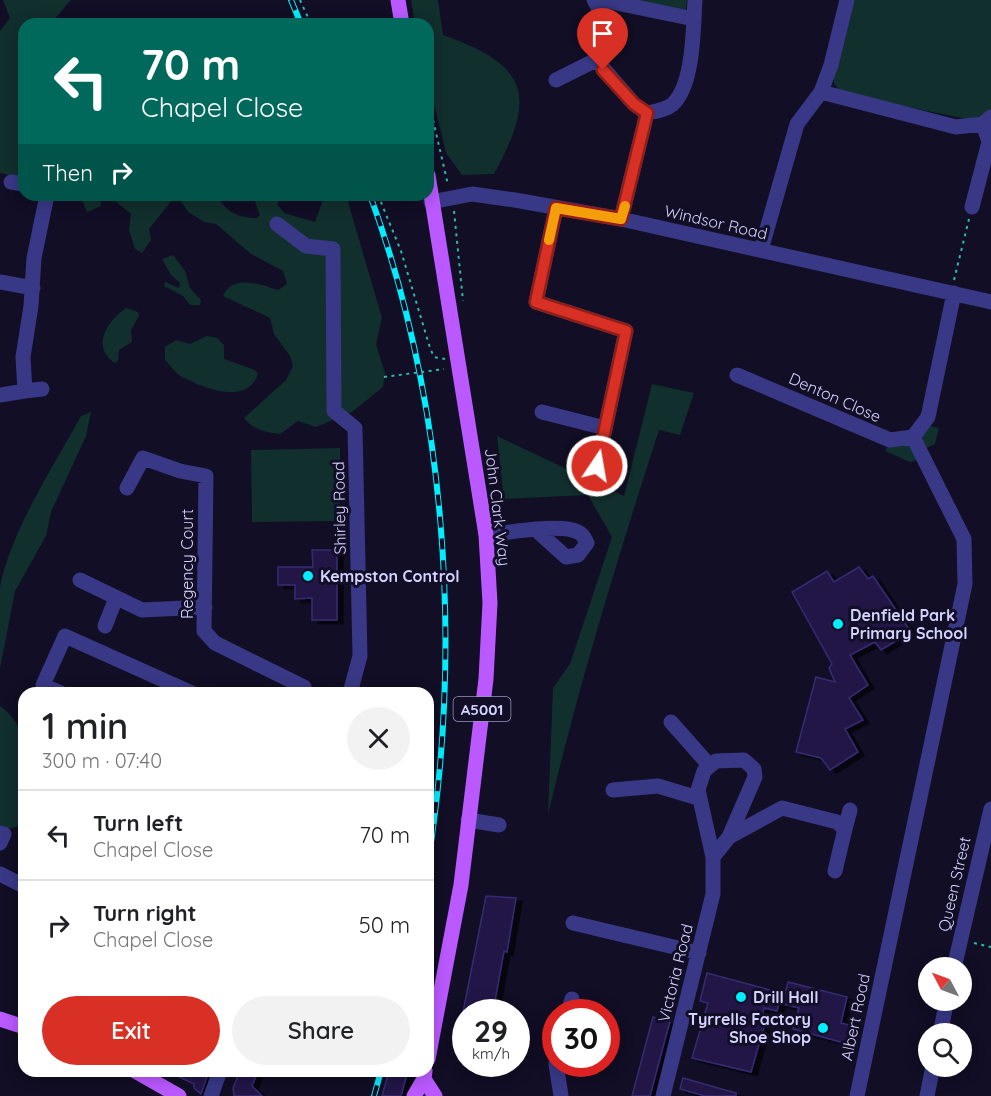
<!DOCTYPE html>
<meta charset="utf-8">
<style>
:root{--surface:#fff;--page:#f2f2f2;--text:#202124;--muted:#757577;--line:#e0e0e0;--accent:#d93025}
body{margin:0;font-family:Quicksand,sans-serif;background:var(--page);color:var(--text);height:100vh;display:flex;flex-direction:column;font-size:22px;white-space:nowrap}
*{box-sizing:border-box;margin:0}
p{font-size:20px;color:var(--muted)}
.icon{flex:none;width:33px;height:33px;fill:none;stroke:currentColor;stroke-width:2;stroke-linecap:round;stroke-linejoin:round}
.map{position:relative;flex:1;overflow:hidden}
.panel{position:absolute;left:18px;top:687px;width:416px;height:390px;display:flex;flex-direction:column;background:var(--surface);border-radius:18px;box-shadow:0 3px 15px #0003}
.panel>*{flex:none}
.hud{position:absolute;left:18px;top:18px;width:416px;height:183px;border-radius:18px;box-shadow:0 3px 15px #0003;background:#00695c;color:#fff;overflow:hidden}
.needle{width:39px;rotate:311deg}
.buttons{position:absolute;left:918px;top:957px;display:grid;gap:12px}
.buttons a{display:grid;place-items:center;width:54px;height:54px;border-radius:50%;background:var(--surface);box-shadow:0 3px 15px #0003;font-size:30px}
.speed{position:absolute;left:452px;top:999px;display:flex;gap:12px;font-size:30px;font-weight:700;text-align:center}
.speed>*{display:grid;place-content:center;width:78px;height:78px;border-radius:50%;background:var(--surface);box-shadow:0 3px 15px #0003;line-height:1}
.speed small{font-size:15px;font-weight:400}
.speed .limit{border:9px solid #d22;background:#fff;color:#111}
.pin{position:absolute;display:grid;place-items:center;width:51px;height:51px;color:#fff;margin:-62px -26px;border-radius:50% 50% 50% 0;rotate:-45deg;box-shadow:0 0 6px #0007}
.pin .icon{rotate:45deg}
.me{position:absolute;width:66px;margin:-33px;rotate:12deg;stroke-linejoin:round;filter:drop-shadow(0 0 4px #0008)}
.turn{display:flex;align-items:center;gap:21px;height:126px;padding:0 24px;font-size:27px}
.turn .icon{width:78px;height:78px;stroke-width:2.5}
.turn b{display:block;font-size:42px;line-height:51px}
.then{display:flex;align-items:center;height:57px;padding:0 24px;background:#0003;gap:12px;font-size:22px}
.round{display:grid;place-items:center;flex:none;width:63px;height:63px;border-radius:32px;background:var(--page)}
.overview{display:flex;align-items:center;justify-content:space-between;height:102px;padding:0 24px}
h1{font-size:36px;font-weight:600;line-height:45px}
.action{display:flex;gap:12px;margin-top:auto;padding:12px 24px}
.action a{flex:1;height:69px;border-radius:36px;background:var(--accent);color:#fff;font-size:24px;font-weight:600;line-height:69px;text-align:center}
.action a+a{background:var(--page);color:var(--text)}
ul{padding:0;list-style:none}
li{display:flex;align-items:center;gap:18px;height:90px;padding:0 24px;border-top:2px solid var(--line)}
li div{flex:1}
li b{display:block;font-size:22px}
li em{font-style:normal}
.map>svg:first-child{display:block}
.green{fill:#112f2d}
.building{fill:#211947;stroke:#362b73;stroke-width:1.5;filter:url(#shadow)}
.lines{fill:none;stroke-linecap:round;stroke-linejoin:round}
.path{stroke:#2bbaac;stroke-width:2;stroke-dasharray:3 4.5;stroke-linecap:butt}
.minor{stroke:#383886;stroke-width:15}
.major{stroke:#ba59ff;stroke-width:15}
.rail-casing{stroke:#00eefd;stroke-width:6}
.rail{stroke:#110e25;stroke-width:4;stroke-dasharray:11;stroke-linecap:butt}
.route-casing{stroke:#8d1f18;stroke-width:15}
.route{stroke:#d93025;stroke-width:10}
.slow{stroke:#f59e0b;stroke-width:10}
.poi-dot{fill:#00eefd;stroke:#110e25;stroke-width:2}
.labels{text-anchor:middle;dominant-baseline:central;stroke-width:6;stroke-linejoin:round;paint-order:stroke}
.shield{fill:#110e25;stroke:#9a97be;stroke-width:1.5}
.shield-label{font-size:15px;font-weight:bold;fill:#d5d2ff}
.street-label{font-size:16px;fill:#d5d2ff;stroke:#110e25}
.poi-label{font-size:16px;font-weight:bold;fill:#d5d2ff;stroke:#110e25;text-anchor:start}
</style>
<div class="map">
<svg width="991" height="1096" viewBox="0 0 991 1096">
<defs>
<filter id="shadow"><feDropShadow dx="6" dy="3.5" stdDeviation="0" flood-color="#0009"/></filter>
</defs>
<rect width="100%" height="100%" fill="#110e25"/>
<path class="green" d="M3,0h68l-21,24h-26v28l-6,7 6,11v108l-24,-5v-142l10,-13z
M411,0h27l5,35c86,30 94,61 51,139l-32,1 -16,-22 -18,-74v-55h-13z
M636,0h51l-1,10z
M852,0h139v111l-12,9 -12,-1 -124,-25 -9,-10v-16z
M80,195h19l2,11 -14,6z
M108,195h68l-27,34 2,11 -9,13 -7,-4 -6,-19 2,-16z
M185,195h40l-5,6c9,13 22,17 37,17l3,-3 -5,-13 2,-7h26l-6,9 7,9 31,9 8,-22 -2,-5h25l36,123 -6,26 9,29 -2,14 -31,25 -36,15 -18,-6 -18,13c-14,-2 -27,-4 -36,-16l42,-38 7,-14 -3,-10 -16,-22 -4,-16 -47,-22c9,-22 37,-12 55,-6l9,-6 -4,-13 -32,-17 -35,-30 -12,-2 -16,-10 -7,-11z
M173,255l12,16 5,17 11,12 -1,5h-10l-7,-9 -19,-10 1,-4 14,6 1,-5 -9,-8 -9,-16z
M126,308l12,4 1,4 -8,14 1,12 -13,8 -1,10 -3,3c-25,-16 -7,-43 11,-55z
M207,336l10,2 7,7v14l31,11 3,4c-11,33 -56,13 -76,3 -7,-4 -12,-12 -17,-17v-13l11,-7 14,4z
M652,384l42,9 -14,42 -21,-5c-41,127 -80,254 -111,385l5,-127 17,-24 42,-127 -24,-42 -84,4 -7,-63 127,60z
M91,412l-5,24 -35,76 -5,24 -31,55 -15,78c0,-23 0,-61 0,-83 12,-57 53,-119 81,-170z
M930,426l9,2 -4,16 -19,9 2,7 -8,2 -25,-11 5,-8z
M340,448v73l-88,1 -1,-72z
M0,706c35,24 24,71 24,109l-6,11 -18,6z"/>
<path class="building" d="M312,550h25v70h-25v-22l-17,1v-14h-17v-18h35z
M859,567l9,12 5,-3 38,56 -30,18 -6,-8 -25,13 18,30 -19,13 14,22 -18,9 13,23 -28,18 -9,-12 -25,-6 20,-75 19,5 -6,-14 3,-4 -40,-72 35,-21 7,11z
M486,896l30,2 -9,54 -3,-1 -11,61h-30z
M707,973l78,21 3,-12 59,15 -6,26 12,3 -5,18 -55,-15 6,-21 -20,-5 -2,8 -13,-3 -4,18 4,1 -13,45 -59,-14 16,-55 -8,-2z
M653,1017l17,5 -3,10 -17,64h-18z
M167,1071h42l-8,23 -7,-6v-4z
M240,1071h18l-6,15 10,10h-28l-1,-8z
M389,1071h19l-7,25h-19z
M683,1078l53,15v3h-31l-25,-7z"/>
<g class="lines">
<path class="path" d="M300,0l11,24
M428,98l20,87
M378,195l23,56 29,97 4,9 11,2
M454,211l9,90
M954,280l15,-61
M384,377l60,-8
M974,943l17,4"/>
<path class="minor" d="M594,0c11,15 1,28 0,45 0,4 2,10 2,15
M602,0l92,19
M556,80l40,-20 38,44 13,9 -26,106
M821,92l135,35 27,-3 8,-7
M647,113c9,-2 19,-3 26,-9 21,-21 20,-75 22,-104
M11,182l13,2
M431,202l41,-8 43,6 106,19 370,83
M972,207l17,-65 -6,-18
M556,208l-20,94 90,29 -29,135
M277,224l29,22 27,3 1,162 21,17 5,228 -10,37
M761,250l36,-126 24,-32 10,-27 16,-65
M0,282l33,6
M737,375l153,65 23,-3 15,-20 26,-124
M25,391l17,-2
M0,395l25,-4 -2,-34 8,-51 3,-48 13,-63
M542,412l63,16
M127,488l16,-30 37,13 26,5 -2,155 11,12 89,44 -2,6
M486,535c21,-2 74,-12 92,-3 5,2 7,7 9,11l-9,12 -12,2 -31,-28
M80,580l62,30 63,-3
M105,626l11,-28
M61,693l-18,-8 22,-49 127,57
M671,722l38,43
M613,790l45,-4 40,12
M468,820l31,5
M845,829l5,-19
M0,833l4,1 -4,9
M729,837l53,-29 55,14 8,7 -10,42
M0,874l24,12
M573,923l126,30
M954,968l37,-159
M568,1012l4,-13
M940,1034l7,-34
M556,1064l5,32
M211,1096l9,-25
M663,1096l50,-202v-37l-15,-67 6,-19 12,-10 28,-1 10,9 1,8 -26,60 -16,20
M857,1096l108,-512 -1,-45 -51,-102
M927,1096l6,-30"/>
<path class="major" d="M398,0l4,24
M428,175l58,360 4,68 -4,76 -25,206 -33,174
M0,1019l24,8
M135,1071l44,25
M425,1071l-1,8 11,17
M414,1096l10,-17"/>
<g class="rail-casing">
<path id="rail" d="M291,0l10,24
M370,195c76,208 93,449 58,667
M374,1096l7,-25"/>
</g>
<use href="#rail" class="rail"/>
</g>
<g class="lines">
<g class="route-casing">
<path id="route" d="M597,466l29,-135 -90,-29 20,-94 65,11 26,-106 -13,-9 -31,-34"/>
</g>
<use href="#route" class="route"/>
<path class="slow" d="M549,240l7,-32 65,11 4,-13"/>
</g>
<g class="poi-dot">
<circle cx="308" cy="576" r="6"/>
<circle cx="838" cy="624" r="6"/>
<circle cx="741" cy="997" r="6"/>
<circle cx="823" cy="1028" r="6"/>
</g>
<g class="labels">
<rect class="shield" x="453.5" y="697" width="57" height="24" rx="4.5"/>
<g class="shield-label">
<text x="482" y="709">A5001</text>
</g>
<g class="street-label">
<text transform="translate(716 222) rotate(13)">Windsor Road</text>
<text transform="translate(835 397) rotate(24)">Denton Close</text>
<text transform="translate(498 507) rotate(83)">John Clark Way</text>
<text transform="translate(339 508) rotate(-91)">Shirley Road</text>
<text transform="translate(187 564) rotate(-90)">Regency Court</text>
<text transform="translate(954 884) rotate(-77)">Queen Street</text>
<text transform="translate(675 973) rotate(-76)">Victoria Road</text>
<text transform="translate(855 1017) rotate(-78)">Albert Road</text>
</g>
<g class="poi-label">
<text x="320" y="576">Kempston Control</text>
<text x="850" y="615">Denfield Park<tspan x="850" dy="18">Primary School</tspan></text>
<text x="753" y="997">Drill Hall</text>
<text x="811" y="1019" text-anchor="end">Tyrrells Factory<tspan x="811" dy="18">Shoe Shop</tspan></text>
</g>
</g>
</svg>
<div class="buttons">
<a><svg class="needle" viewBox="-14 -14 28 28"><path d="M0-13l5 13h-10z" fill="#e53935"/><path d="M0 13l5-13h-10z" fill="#757577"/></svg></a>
<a><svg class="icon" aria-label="search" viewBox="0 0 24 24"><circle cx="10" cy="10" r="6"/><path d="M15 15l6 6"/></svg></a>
</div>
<div class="speed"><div>29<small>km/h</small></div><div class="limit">30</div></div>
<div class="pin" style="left:603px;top:70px;background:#d93025"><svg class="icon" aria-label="arrive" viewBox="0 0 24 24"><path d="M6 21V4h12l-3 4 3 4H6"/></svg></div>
<svg class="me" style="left:597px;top:466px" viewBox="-20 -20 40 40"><circle r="17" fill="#d93025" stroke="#fff" stroke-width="3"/><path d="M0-11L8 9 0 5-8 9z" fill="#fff"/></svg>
<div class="hud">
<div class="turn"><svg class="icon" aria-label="left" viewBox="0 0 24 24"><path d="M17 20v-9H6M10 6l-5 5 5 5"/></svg><div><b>70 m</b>Chapel Close</div></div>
<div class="then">Then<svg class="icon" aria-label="right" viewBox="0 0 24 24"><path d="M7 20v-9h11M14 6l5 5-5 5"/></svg></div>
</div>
<section class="panel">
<div class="overview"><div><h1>1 min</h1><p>300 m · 07:40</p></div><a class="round"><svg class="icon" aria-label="close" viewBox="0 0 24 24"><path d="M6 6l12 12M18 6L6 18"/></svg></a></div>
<ul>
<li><svg class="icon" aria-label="left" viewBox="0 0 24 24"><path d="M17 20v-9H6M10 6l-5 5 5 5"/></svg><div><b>Turn left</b><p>Chapel Close</p></div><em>70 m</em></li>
<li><svg class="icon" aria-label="right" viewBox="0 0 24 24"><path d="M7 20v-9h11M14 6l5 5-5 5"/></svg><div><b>Turn right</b><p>Chapel Close</p></div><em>50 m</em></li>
</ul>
<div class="action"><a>Exit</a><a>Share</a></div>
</section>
</div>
